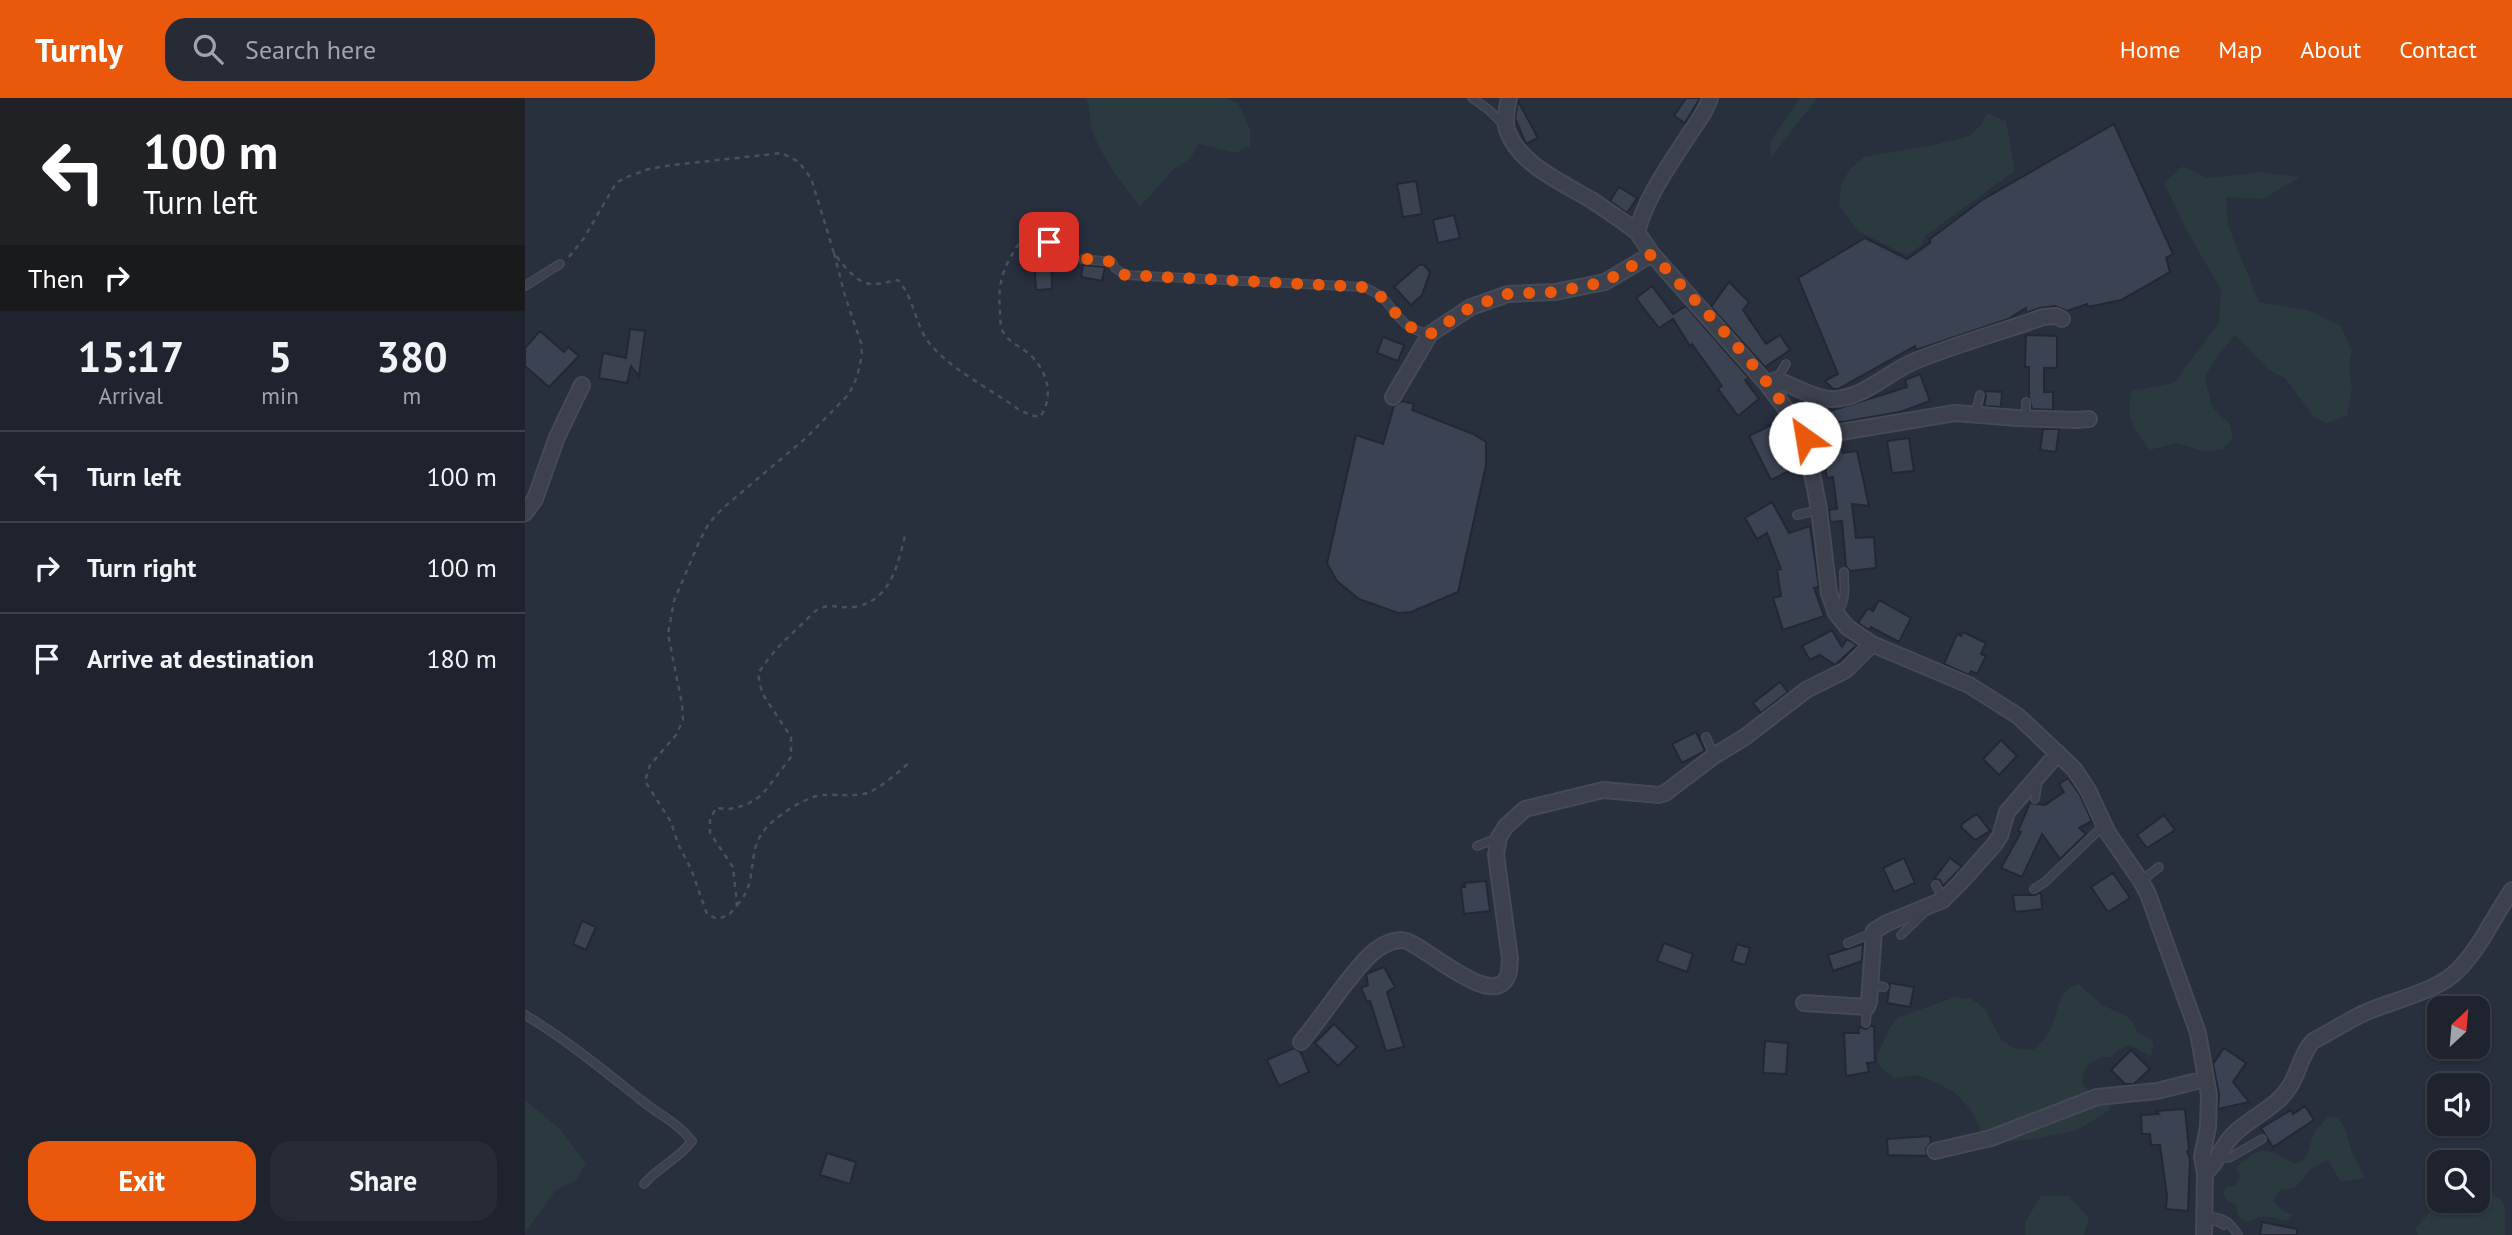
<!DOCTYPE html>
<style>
:root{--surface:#1e232e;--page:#262b36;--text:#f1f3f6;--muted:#a1a4aa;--line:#3c404a;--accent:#ea580c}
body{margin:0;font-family:"PT Sans",sans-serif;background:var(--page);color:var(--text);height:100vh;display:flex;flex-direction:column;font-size:26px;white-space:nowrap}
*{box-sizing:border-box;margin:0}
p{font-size:23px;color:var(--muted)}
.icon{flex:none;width:38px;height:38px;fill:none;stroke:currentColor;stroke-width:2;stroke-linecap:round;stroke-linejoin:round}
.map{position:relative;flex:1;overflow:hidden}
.side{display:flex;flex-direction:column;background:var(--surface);width:525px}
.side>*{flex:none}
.banner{background:#202124;color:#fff;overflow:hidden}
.needle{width:46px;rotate:26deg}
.fabs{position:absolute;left:1902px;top:898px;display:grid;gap:14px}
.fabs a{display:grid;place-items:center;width:63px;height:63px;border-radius:14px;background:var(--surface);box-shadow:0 2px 5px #0004,0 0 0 2px var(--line);font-size:35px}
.pin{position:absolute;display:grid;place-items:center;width:60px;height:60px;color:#fff;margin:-30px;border-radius:14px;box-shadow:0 4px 10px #0006}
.me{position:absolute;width:77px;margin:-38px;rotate:328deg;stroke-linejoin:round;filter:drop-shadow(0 0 5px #0008)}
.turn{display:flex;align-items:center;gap:24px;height:147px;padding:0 28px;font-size:32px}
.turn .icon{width:91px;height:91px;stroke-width:2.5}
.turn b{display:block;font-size:49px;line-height:60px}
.then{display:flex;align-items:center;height:66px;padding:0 28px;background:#0003;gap:14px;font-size:26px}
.eta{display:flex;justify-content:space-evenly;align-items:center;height:119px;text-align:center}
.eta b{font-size:42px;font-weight:800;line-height:49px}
.action{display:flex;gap:14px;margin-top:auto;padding:14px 28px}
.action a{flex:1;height:80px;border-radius:21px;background:var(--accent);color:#fff;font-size:28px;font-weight:800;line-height:80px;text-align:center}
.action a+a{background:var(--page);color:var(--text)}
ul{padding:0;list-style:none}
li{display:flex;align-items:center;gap:21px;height:91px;padding:0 28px;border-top:2px solid var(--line)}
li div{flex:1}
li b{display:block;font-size:26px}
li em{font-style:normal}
header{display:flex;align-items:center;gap:42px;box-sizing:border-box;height:98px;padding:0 35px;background:var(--accent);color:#fff}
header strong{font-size:33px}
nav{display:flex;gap:38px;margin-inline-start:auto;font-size:24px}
.search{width:490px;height:63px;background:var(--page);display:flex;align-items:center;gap:18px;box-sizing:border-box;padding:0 24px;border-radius:21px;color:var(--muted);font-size:26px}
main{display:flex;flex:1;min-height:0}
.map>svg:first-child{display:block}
.green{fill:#2a3a3e}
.building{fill:#3b4352;stroke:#232834;stroke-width:2}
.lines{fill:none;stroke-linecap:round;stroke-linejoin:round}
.service-casing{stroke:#454a56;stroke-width:10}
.minor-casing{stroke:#454a56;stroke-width:18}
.path{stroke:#435356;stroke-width:2.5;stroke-dasharray:5 5;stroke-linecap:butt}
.service{stroke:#3c414d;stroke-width:7}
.minor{stroke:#3c414d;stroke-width:14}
.route{stroke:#ea580c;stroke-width:12;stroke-dasharray:0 21.6}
</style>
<header>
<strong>Turnly</strong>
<div class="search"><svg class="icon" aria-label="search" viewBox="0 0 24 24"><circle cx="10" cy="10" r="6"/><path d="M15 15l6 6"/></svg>Search here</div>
<nav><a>Home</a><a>Map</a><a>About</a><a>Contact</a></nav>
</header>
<main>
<section class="side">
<div class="banner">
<div class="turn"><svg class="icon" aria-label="left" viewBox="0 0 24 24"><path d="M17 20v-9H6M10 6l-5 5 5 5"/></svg><div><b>100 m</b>Turn left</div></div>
<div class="then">Then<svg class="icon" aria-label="right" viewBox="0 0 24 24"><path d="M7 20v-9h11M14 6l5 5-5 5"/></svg></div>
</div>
<div class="eta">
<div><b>15:17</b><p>Arrival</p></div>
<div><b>5</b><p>min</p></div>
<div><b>380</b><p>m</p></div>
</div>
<ul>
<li><svg class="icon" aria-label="left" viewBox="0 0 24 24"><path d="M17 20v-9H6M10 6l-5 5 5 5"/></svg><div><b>Turn left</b></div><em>100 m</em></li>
<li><svg class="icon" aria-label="right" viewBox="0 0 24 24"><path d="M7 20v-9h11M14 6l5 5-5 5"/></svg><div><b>Turn right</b></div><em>100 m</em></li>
<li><svg class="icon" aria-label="arrive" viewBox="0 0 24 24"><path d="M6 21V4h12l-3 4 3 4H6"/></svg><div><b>Arrive at destination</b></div><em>180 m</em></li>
</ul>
<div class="action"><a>Exit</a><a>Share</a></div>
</section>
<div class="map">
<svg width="1987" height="1137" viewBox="0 0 1987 1137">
<rect width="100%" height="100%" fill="#282f3d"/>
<path class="green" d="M561,0h140l12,5 12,26v17l-15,7 -36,-9 -9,15 -16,10 -34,38c-17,-23 -35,-44 -46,-71 -5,-12 -3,-26 -8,-38z
M1275,0h17l-46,60v-18z
M1462,15l19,8 9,50 -90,65 -3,9 -16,10 -48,-24 -19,-26 2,-21 9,-15 14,-12 69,-12 37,-9 11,-11z
M1658,68l24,12 54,-6 39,5 -37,22 -37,-2 2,28 31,77 49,8 33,16 11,24 -3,15 3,24 -5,27 -21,7 -12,-6 -29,-39 -16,-8 -34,-35 -20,24 -10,19 7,29 18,17 3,14 -11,12 -19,1 -26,-8 -27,7c-17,-22 -25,-31 -18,-59l42,-8 45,-60 2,-33 -34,-59 -23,-48z
M1554,886l23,21 23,10 8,8 5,10 11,5 5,6 -3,12 -22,-11 -10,4 -8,8c-17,0 -28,8 -29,26l9,10 21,8 -2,9 -34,21 -42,8 -27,3 -24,-8 -11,-22 -15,-18 -28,-15 -12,-4 -22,3 -15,-11 -3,-11 13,-29 9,-10 56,-20 17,2 13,10 16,30 12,9 20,2c6,-6 13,-11 16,-18 10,-18 6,-41 30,-48z
M0,1002l35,29 26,35 -10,16 -20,10 -31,42z
M1803,1019l10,1 7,10 7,24 13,26 -24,4 -13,-22 -16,8 -16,19 -16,3 -6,11 8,9 10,5 -6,6c-8,-2 -17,-5 -25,-4 -10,2 -12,7 -22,0l-3,-12 -10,-5 -3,-7 3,-6 9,-2 6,-8 -5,-10c29,-25 29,-18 60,-3 19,-11 10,-19 20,-34 3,-4 8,-9 12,-13z
M1953,1089c34,16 26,13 27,48h-87l-3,-7 15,-16 10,3 9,-14 29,-1z
M1516,1098h28l20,22 -5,17h-59v-13z"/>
<path class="building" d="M1161,0h14l-15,25 -11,-7z
M993,3l20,37 -12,6 -11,-26z
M1589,26l59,130 -7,4 4,14 -49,28 -33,7 -1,-3 -20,7 -12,-5 -15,2 -14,5v-5l-18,11 -92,31 -1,-4 -77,43h-5l-8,-8 13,-7 -40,-96 67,-40 42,21 23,-16v-4l52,-39z
M891,83l6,33 -19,3 -6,-33z
M1094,89l18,11 -10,15 -17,-12z
M929,117l6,23 -22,5 -5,-23z
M526,152l1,39 -16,1 -2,-39z
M558,167l22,2 -3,14 -21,-4z
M894,167h5l6,7 -8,23 -11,10 -17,-18z
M1204,184l20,20 -6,8 23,34 14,-9 10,15 -25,17 -54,-60z
M1127,188l21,28 13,-8 63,72 -4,2 14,19 -21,17 -20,-27 4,-3 -30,-42 -2,2 -17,-27 -14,9 -23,-30z
M105,231l15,2 -6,45 -8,-10 -4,17 -28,-5 4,-25 23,5z
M15,233l24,21 4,-5 11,9 -30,31 -24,-21v-18z
M1501,237l31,1v32h-13v24h9v18l-21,-1 -3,-12v-30h-4z
M858,239l21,8 -6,16 -21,-8z
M1395,276l10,27 -30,11 -69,12 -4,-12 80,-25 -2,-7z
M1459,293l18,1 -1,15 -17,-1 2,-10z
M877,303l12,3 -2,6 61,24 13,8v23l-28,127 -47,20 -13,1 -39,-14 -22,-18 -10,-18 29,-128 27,9 11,-38z
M1248,326l22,44 -24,12 -22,-44z
M1518,331h16l-3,23 -16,-2z
M1384,340l5,33 -22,2 -5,-32z
M1316,349l2,6 14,-2 12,55 -17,-2 4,34 18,-1 2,31 -26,3 -4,-5 -4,-45 -12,1 -1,-12 8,-1 -4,-32 -6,1 -3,-16 4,-1 -3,-12z
M1247,404l17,31 21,-7 9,61 -5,1 10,28 -41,14 -10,-32 8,-2 -4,-26 4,-1 -14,-36 -10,6 -12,-21z
M1354,502l32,18 -12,24 -28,-15 -2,3 -11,-7 10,-15 5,3z
M1307,532l10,17 5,-8 10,6 -22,20 -15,-10 -10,5 -8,-14z
M1438,534l23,11 -5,11 5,2 -9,18 -6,-3 -2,4 -25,-11 13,-30 4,2z
M1255,584l8,10 -27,21 -8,-10z
M1171,634l9,19 -23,12 -10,-19z
M1476,642l16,16 -18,19 -16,-16z
M1543,680l12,17 12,26 -13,7 7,6 -26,25 -18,-25 -20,43 -21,-9 20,-36 -3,-1 12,-28 15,2 19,-13 -5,-8z
M1452,716l13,17 -15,9 -14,-13 2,-4z
M1639,717l11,15 -28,18 -10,-13z
M1379,760l11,25 -21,9 -11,-24z
M1425,760l12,9 -19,19 -3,-6 -6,-1z
M1588,775l17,25 -22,14 -17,-25z
M961,783l4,30 -26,3 -3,-27h4l-1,-4z
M1516,794l1,17 -27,3 -2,-17h22z
M57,823l14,6 -10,23 -13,-6z
M1139,845l29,11 -6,18 -30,-11z
M1212,846l13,4 -5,17 -13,-4z
M1338,846l-1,17 -29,10 -5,-16z
M859,869l11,20 -8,5 17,55 -18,4 -16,-50 -3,1 -6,-14 7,-3 -2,-11z
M1365,885l24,4 -4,20 -23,-4z
M809,926l23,23 -19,19 -23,-23z
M1346,928h3l1,36 -8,1 2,9 -23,4 -2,-43h15l-1,-6 8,2z
M1240,943l23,2 -2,31 -23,-1z
M769,950l6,3 9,21 -30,14 -12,-26z
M1699,950l22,15 -13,19 16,20 -31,7 1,-15 -6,-30z
M1606,952l19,19 -16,15h-9l-14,-14z
M1780,1008l9,14 -41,27 -12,-19 30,-18 2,4z
M1660,1011l4,41 -2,2 3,6 -2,53 -22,-2 1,-13 -7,-51h-9l-1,-11h-8l-1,-19 18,-1 -3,-3z
M1405,1038l1,6 -5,7 1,7 -39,-1 -1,-16z
M302,1055l29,9 -6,22 -30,-9z
M1737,1124l35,7v6h-37z"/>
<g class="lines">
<g class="service-casing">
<path id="service" d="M947,0l17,12 16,16
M558,161l29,3 3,6 10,7 238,12c35,12 27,39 66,47
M0,188l35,-22
M1251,282l10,-16
M1450,317l5,-20
M1501,319v-15
M1272,417l22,-5
M1312,514c10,-11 7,-26 7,-40
M1181,639l8,19
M1510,701l3,-19
M952,748l21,-8
M1616,783l18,-14
M1411,787l7,14
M1509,791l11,-7 59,-57
M1376,837l27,-26
M1323,845l26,-11
M1345,887l14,2
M0,917c42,25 78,55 116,85 17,14 37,23 51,41 -13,18 -34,26 -48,43
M1341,925l1,-16
M1694,1059l10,1 33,-19
M1679,1118c17,1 25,4 34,19
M1679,1123h12l8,4"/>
</g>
<g class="minor-casing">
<path id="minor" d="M984,0c-2,10 -5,22 -2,32 12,35 57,53 86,71 15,10 30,20 44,31
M1185,0c-4,14 -14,26 -22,38 -19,30 -42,61 -51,96l15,22 115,130 25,33 13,21 14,71 10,84 7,20 11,14 25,17 97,41 49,31 56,53 14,21 20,43 33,48 7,13 50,139 11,62 -1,32 -6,30 3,16
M1242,286l9,-4c17,5 38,19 56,19 31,0 56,-27 83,-38 42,-17 86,-29 128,-44l13,-1 6,3
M868,299l37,-63 41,-27 37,-13 47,-2 50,-10 47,-28
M1280,340l150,-25 62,5 58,2 14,-1
M0,415l10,-14 22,-62 25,-52
M1279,905l63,4 2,-5 5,-71 13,-8 56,-23 17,-17 34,-38 6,-9 7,-24 51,-59
M776,944c23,-27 42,-59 67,-85 8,-8 20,-16 33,-17 18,-1 93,74 107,35 2,-4 1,-11 2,-16l-14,-104 3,-18 7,-11 19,-17 78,-19 56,5 6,-2 49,-37 31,-19 61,-47 40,-20 26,-26
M1410,1053l56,-13 106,-41 60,-6 48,-12
M1679,1137l1,-62c11,-9 14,-20 22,-31 16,-22 46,-31 61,-53 11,-15 12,-34 25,-48 16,-8 31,-18 47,-26 28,-14 76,-22 98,-45 22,-22 36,-54 54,-80"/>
</g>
<path class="path" d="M309,155l11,43 16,47 1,12 -5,22 -8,17 -42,43 -84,71 -14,15 -10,19 -25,59 -6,33 14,70 1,16 -7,15 -26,30 -5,16 26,41 7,22 13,25 16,45 10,5 12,-4 8,-10 -4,-38 -23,-34v-14l6,-11 13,1 17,-4 16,-10 29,-38v-20l-29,-44 -4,-19c12,-20 26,-33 43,-49 5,-4 10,-11 16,-15 13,-8 24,-1 37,-3 38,-6 44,-44 52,-75
M44,159l15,-19 32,-55 11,-6 22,-8 23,-4 110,-12 17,9 12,16 23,75c9,12 24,33 41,31 8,0 15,-3 23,-4 17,19 17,46 32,64 23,27 59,44 88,65l12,6 10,2c15,-21 7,-48 -12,-64 -9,-7 -19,-11 -25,-21 -3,-7 -3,-14 -3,-22 -3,-30 5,-46 22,-71l14,-3c14,7 22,17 37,22
M212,807c25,-26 5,-56 34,-82 13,-11 35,-27 53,-28 13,-1 30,2 43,-2 17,-7 30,-20 44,-32"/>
<use href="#service" class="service"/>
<use href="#minor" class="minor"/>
</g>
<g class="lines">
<path class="route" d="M524,144c22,22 36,14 63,20l3,6 10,7 238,12c35,12 27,39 67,47l41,-27 37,-13 47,-2 50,-10 47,-28c53,58 113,116 153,184"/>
</g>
</svg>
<div class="fabs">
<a><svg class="needle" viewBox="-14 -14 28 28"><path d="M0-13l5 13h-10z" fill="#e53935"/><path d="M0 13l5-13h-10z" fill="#a1a4aa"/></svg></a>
<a><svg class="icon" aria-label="sound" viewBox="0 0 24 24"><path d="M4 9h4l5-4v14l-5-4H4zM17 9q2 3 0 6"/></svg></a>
<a><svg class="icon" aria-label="search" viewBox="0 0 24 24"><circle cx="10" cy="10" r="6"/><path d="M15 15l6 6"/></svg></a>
</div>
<div class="pin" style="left:524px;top:144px;background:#d93025"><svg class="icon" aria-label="arrive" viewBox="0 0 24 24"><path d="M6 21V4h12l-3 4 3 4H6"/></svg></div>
<svg class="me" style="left:1280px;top:340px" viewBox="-20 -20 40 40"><circle r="19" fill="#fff"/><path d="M0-13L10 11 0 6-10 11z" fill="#ea580c"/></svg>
</div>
</main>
